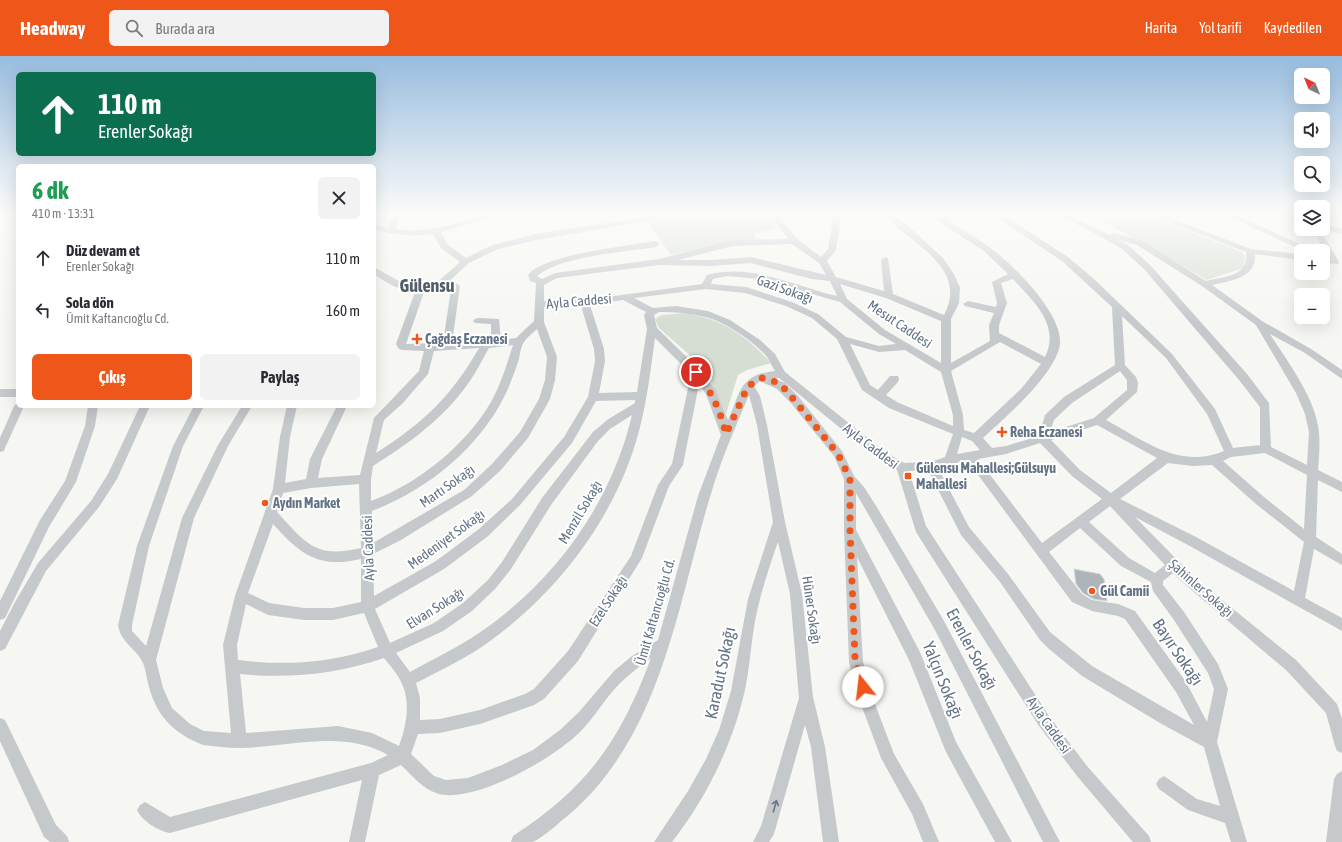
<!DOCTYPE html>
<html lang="tr">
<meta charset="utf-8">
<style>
:root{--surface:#fff;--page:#f2f2f3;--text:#2b2b33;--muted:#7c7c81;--accent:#ef5619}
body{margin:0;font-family:"Asap Condensed",sans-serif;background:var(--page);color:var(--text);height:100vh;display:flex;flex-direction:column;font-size:15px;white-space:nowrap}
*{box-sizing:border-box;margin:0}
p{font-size:13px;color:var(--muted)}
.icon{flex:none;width:22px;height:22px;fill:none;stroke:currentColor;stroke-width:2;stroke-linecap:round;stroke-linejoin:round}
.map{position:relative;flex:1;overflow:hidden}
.panel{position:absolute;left:16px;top:108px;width:360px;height:244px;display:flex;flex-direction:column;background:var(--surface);border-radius:6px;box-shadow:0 4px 16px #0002}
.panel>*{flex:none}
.banner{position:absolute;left:16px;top:16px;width:360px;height:84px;border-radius:6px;box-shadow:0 4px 16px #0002;background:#0b6e4f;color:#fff;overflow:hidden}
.needle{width:26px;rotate:317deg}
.buttons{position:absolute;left:1294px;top:12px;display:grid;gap:8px}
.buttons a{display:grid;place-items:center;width:36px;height:36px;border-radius:6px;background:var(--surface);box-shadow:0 4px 16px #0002;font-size:20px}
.pin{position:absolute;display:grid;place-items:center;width:34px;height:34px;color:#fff;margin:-17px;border:2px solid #fff;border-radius:50%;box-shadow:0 1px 4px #0007}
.me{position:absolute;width:44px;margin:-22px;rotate:344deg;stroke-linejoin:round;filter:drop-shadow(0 0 3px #0008)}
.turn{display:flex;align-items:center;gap:14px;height:84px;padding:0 16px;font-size:18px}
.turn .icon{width:52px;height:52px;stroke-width:2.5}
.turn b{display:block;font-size:28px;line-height:34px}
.round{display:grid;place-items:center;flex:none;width:42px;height:42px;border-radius:6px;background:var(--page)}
.head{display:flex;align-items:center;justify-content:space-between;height:68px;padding:0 16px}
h1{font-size:24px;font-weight:700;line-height:30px;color:#1e9e55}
.primary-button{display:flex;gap:8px;margin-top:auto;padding:8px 16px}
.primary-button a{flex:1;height:46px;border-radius:6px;background:var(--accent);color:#fff;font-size:16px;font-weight:700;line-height:46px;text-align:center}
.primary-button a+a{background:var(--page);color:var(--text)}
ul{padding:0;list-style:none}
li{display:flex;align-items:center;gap:12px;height:52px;padding:0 16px}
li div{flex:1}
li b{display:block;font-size:15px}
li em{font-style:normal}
header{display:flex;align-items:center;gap:24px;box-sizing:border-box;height:56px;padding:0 20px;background:var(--accent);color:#fff}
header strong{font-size:19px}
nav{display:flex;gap:22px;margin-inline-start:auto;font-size:14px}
.search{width:280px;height:36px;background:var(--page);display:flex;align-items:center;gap:10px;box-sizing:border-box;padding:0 14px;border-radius:6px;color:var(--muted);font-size:15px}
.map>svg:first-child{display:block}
.green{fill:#d6ded3}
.building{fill:#adb5bb;stroke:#d7d7d5}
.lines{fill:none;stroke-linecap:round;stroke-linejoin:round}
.minor{fill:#c5c9cc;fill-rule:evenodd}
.oneway{stroke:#68788a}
.route{stroke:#ef5619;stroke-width:7;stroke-dasharray:0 12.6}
.poi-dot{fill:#ef5619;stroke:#fff;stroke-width:1.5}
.labels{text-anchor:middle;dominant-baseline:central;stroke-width:4;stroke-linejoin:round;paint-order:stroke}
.street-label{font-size:14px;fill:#637486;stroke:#fff}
.poi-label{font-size:14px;font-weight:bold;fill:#637486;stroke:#fff;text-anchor:start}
.near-street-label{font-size:17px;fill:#637486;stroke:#fff}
.district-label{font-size:18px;font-weight:bold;fill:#515e6a;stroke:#fff}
</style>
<header>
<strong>Headway</strong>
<div class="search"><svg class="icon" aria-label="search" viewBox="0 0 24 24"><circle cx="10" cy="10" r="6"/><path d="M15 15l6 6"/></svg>Burada ara</div>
<nav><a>Harita</a><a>Yol tarifi</a><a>Kaydedilen</a></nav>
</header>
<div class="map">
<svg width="1342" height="786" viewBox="0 0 1342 786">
<rect width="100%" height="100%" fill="#f6f6f2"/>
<path class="green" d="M676,157h92l9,15 -24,6 4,5 -25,2 -61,14 -24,-34z
M1086,157h57l99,39 3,5 -2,11 -36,12 -51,-30z
M684,257c37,5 63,23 87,50l-24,7 -9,5 -12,39 -17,-36 -16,-20 -34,-30 -4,-9 7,-4z"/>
<path class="building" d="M1074,513l26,5 4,5 3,22 -14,-2 -10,-6 -7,-9z"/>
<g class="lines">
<path class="minor" d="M393,157h8l-5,16c20,3 39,0 59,-5 17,-4 34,-11 52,-11l-66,19 6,12 19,14 26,-13 44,-11 110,-17 12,-4h13l-24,8 -111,19 -38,9 -29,14 -23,21 10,-1 4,3 -8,57 39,-2v-17l-16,-1 -2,-2 2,-2 3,-1 21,1 2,21 15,-2 18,-17 2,-38 -6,-2 -2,-6c16,-21 100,-29 128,-34l4,3 -4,3c-32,5 -95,9 -119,29l5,3 13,-6 104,-14 74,-19 55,-1 -19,-26h8l20,26 24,18 7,-8 6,-36h8l-6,37 -9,11 9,16 48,14 -3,-31 4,-3 3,1 5,36 51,21c26,-49 -37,-73 -62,-102h9l24,19 28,26 11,16 6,14 -1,15 -8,16v44l39,-22 -1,-16 5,-12 -29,-7 -2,-2 5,-3 28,6 1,-4 -5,-21 16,-8 -24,-23 -59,-38h10l7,5 11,-5h11l-16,8c14,9 28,16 41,26 23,16 80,72 70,102 -9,30 -52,67 -76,89l9,10 14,-2 33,-10 6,-21 19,-18 51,-32 -3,-58 -50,-46 -72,-48h10l68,44 26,22 78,75 43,55 18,39 27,-3v-38l-21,-27 -95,-111 -22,-20 -26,-15 -43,-21h11l46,22 4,-2 29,8 63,40c18,-5 43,-4 40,-29l-101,-39h12l94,36 50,5v6l-46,-6c2,24 -25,27 -43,31l50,36 49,28 31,21v9l-37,-26 -35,-19c17,27 47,66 49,99 1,12 0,25 -1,37l24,12v10l-24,-12 -2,57 26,17v11l-28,-16 -9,49 37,20v13l-154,-86 -53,-28 61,62 100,81 41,44 5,15v34l-5,-2 -2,-5 -9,-33 -40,-43 -98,-83 -15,-14 -10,8v4l21,27 34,52 10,25 -11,53 30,100h-16l-6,-19 -37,-13 -29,-21 -3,-5 3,-5 5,-3 33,23 23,7 -16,-59 -44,-24 -78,-47 -33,-27 -9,-9 -40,-58 -39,-47 -33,-65 -19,1 17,55 123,190 38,50 62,70 2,6h-18l-56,-66 -38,-50 -123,-194 -19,-62 -20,-12 -98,-80h-6l12,5 13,13 44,55 12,25 10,11 14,22 66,112 116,221h-17l-108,-212 -79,-137v37l64,122 36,90 56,100h-17l-49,-90 -37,-92 -52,-103 6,105 10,37 21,55 29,50 16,38h-16l-11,-28 -31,-56 -22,-59 -10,-37 -5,-132v-51l-10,-23 -44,-54 -13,-13 -17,-8 -6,5 6,10 7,29 18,97 17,72 11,103 12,50 14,95h-16l-12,-95 -6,-22 -31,109 -5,8h-16l8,-16 38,-128 -9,-104 -12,-52c-10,28 -19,56 -24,85 -4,25 -5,50 -12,75 -13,50 -38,99 -70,140h-18l34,-51 18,-32 13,-29 12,-39 17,-92 25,-77 -16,-97 -8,-30c-14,33 -29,67 -39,102 -33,109 -48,236 -139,316 -8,6 -30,27 -39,29 -6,0 -14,0 -21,0l2,-6c75,-49 107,-95 138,-178 -14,10 -28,21 -39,34 -11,13 -20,28 -32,40 -26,26 -104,71 -141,62 -17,-5 -26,-18 -38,-29l-22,10 -14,67h-16l13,-62 -192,53c-12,-2 -28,-12 -33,-23l3,-5 5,-3 25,15 201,-54 17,-8c-45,-26 -99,-8 -148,-7 -12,0 -25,-2 -37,-3 -28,-11 -46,-28 -54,-58 -2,-7 -3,-17 -6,-24 -7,-15 -22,-20 -25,-38l19,-79 36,-100 21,-40h10l-21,40 -34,100 -17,79v6l14,15 36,-128 36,-73 24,-39h10l-24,40 -34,72 -38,142 7,28 9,20 18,16 14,7 27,2 -8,-88 12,-49 38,-107 7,-52 7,-31h10l-7,31 -5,46 21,-4 4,-20 27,-53h10l-25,53 -4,19 42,-3 14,-57 45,-47 5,-20 -22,-1 -3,-1 -3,-5 19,-52c-16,-2 -29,-9 -41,-18v-7l32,18 21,1 7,-1 26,-23 -19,-14 -8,-14c-20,3 -39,1 -59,-5v-5l14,4zM1119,184l18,5 65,41 54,39 40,68 9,21 4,18 -2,33 -36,-18 -2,-44 -22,-29 -97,-109 -22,-20zM792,188l27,19 7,12 -75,-18 -40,3h-33l55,-14zM751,207l61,16 18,2 7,15c-44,-10 -84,-33 -130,-21l-5,9 -117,16 -41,1v-16l13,-7 102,-13 52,1zM727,220l33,3 80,23 39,32 17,10 -17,2 -33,-9 -28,-23 -26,-12 -46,-15 -35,-3 2,-5zM1013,223c20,22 48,46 32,78l-46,-24v-8l8,-22 -6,-20zM840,228l46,14 55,23v42l-56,-33 -38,-31zM451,233l-8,54 -37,1 18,-52zM706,233l39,4 41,13 26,12 25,21 25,51 27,18 64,26 -8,23 -14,5 -27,1 -19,-11 -100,-80 -10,-18 -15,-14 -30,-20 -22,-9 -32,-5 -23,2 -19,-10zM623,244l23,12 -2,3 3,14 -10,63 -38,1 6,-32 -1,-12 -14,-44zM581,250l13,43 1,12 -7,36 -24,40 -52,62 -33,30 -43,32 -62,35 -1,-42 28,-14 71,-44 28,-25 28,-33 22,-39 5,-19 2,-23 -13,-35v-15zM659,256c15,0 31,1 46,5 19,4 50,25 62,40 3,4 5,10 8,14 -37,4 -34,22 -47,49l-13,-31 -15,-19 -43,-42 -3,-13zM1122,260l44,42 41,56 17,37c-44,19 -81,-11 -118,-31l31,-28 1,-9 -2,-6 -11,-12zM537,273l10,28 -2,23 -6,19 -19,33 -28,32 -28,26 -91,53 -1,-32c55,-21 108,-63 134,-118 5,-11 9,-22 13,-34 1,-5 2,-13 5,-17 3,-5 9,-9 13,-13zM655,282l36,36 -19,90 -14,21 -27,71 -63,95 -34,38 -9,5 -45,16 -40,9 -20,1v-22l-4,-15c25,-13 51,-25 74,-42 66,-48 120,-117 145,-196 11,-35 15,-71 20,-107zM1000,286l41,22 -20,25 -47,44 -10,-3 -1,-15 -12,-44zM850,288l29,8 26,-2 36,22 12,43v11l-56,-24 -11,-7 12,-13 1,-3 -1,-3h-8l-12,14 -8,-5zM513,289c-6,19 -12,39 -22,57 -25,43 -73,82 -120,99v-22l2,-13c35,-22 70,-47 94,-81 9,-12 15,-25 22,-37zM479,292c-27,48 -57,76 -103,105l8,-33 19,-17 25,-29 6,-23zM1120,315l7,9v10l-33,28 -44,14 4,-12 18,-17zM699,328l7,10 15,41 -23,61 -40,144 -26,16 -18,15 -35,41 -19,18 -27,20 -31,15 -34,13 -22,2 -12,-4 -23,-22 7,-20 22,-1 40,-9 54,-19 10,-6 34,-38 64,-103 27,-72 14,-21zM635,344v3l-28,17 -14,12 -51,66 -40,64 -14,18 -25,23 -29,20 -44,20 -15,-34 69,-40 43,-32 33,-32 52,-62 24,-42zM632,359c-21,89 -77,166 -153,218 -22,15 -46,26 -69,39l-14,-19 47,-22 29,-20 24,-23 15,-19 40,-64 47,-64 12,-12zM1097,369l60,33 -46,35 -31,-23 -29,-30zM962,381l10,4 8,9 -23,4zM1040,387l32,33 30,23 -60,44 -64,-84 28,-5zM1265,397l42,22 -3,54 -40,-32 -41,-36 8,-4zM967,404l105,142 20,9 26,5 7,3 51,73 18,33 -102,-59 -42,-34 -42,-58 -39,-47 -31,-59zM1168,407l25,3 19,-1 44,39 48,38 -10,49 -98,-54 -76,-38zM359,428l2,64c-46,11 -55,-5 -84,-36l6,-19 28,-5zM1110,450l55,59 -10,8 -26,-15 -40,-36zM273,468c27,30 45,45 88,35v43l-28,6h-29l-35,-5 -21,-10zM1080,472l41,38 30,16 2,9 21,29 34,53 6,16 -7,33 -21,-40 -51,-71 -17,-7 -26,-4 -10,-6 -33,-42zM246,548l22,11 36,5h29l31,-7 14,34c-45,16 -93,19 -140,13l-1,-15zM384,602c6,8 14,16 18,26 9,19 4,43 -3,62l-27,-13 -34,-7 -92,7 -6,-59c48,5 98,0 144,-16z
M1221,157h11l83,38h-11z
M1323,168l19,5v5l-19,-5z
M1312,173h8l19,33 -1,2 -15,-1v-6l6,1z
M0,333h18v8h-18z
M18,346v4h6l-19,42 -1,3 -4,1v-14l14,-32z
M88,350h10l-3,20 -19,56 -27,45 -44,91 -5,2v-19l40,-81 25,-39 20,-55z
M140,350h10l-33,73 -18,28 -53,64 -41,78 -5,2v-20l15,-29 23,-39 53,-62 17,-27z
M0,662l5,2 51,105 11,11 2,6h-19l-6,-5 -44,-96z
M1342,715v71h-16l8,-63 3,-5z"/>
</g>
<defs><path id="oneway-shaft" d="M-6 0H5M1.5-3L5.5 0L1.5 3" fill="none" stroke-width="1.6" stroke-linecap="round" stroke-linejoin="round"/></defs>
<use class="oneway" href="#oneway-shaft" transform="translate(775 750) rotate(-74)"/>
<linearGradient id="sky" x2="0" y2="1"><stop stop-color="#97bcde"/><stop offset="0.59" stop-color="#fbfbf9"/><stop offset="1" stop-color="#fbfbf9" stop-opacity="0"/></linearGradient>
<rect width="1342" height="267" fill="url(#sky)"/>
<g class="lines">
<path class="route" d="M696,316c17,23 23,35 30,62l22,-48 14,-8 14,4 10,8 52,64 12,25v51l5,128 8,29"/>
</g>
<g class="poi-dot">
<path d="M415 277h4v4h4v4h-4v4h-4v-4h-4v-4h4z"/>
<path d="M1000 370h4v4h4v4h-4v4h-4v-4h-4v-4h4z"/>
<rect x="904" y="416" width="8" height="8" rx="2"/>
<circle cx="265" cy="447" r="4"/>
<circle cx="1092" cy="535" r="4"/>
</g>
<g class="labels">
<g class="street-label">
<text transform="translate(785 233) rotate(20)">Gazi Sokağı</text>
<text transform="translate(579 245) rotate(-5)">Ayla Caddesi</text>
<text transform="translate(900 268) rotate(34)">Mesut Caddesi</text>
<text transform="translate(871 390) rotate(37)">Ayla Caddesi</text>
<text transform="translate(447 430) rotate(-35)">Martı Sokağı</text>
<text transform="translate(580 456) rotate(-59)">Menzil Sokağı</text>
<text transform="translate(446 483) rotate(-36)">Medeniyet Sokağı</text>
<text transform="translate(368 492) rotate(-92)">Ayla Caddesi</text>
<text transform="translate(1201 532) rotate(41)">Şahinler Sokağı</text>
<text transform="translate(608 545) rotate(-57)">Ezel Sokağı</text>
<text transform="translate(435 552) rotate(-32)">Elvan Sokağı</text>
<text transform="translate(812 554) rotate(82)">Hüner Sokağı</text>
<text transform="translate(655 556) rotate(-74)">Ümit Kaftancıoğlu Cd.</text>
<text transform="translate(1049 669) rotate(55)">Ayla Caddesi</text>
</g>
<g class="poi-label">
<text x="425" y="283">Çağdaş Eczanesi</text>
<text x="1010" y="376">Reha Eczanesi</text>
<text x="916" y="412">Gülensu Mahallesi;Gülsuyu<tspan x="916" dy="16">Mahallesi</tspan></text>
<text x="273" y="447">Aydın Market</text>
<text x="1100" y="535">Gül Camii</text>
</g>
<g class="near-street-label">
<text transform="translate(972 593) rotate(62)">Erenler Sokağı</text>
<text transform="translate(1178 596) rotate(56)">Bayır Sokağı</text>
<text transform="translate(720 617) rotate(-78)">Karadut Sokağı</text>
<text transform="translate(943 624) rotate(68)">Yalçın Sokağı</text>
</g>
<g class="district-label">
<text x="427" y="229">Gülensu</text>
</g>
</g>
</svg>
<div class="buttons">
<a><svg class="needle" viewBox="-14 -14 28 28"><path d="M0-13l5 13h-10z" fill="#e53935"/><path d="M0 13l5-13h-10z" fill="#7c7c81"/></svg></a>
<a><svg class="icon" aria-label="sound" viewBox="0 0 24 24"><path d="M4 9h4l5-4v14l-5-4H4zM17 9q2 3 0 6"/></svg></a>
<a><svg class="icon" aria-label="search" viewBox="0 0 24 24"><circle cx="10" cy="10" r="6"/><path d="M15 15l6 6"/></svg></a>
<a><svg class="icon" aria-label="layers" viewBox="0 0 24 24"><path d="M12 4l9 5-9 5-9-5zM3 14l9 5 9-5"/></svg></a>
<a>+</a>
<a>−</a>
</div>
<div class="pin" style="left:696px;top:316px;background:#d93025"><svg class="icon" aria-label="arrive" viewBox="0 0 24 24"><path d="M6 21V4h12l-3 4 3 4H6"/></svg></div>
<svg class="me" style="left:863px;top:631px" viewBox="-20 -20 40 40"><circle r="19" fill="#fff"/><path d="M0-13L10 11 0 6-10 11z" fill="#ef5619"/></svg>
<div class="banner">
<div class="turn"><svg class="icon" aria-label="ahead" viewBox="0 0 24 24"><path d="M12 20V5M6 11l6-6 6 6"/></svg><div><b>110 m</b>Erenler Sokağı</div></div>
</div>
<section class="panel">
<div class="head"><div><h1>6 dk</h1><p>410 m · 13:31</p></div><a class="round"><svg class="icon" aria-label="close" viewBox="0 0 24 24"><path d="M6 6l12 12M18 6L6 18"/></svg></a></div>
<ul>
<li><svg class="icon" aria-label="ahead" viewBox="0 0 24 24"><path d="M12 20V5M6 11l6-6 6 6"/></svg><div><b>Düz devam et</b><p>Erenler Sokağı</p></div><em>110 m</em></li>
<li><svg class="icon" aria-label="left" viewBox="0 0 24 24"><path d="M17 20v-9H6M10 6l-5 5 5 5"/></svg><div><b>Sola dön</b><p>Ümit Kaftancıoğlu Cd.</p></div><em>160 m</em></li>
</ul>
<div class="primary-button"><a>Çıkış</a><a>Paylaş</a></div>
</section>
</div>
